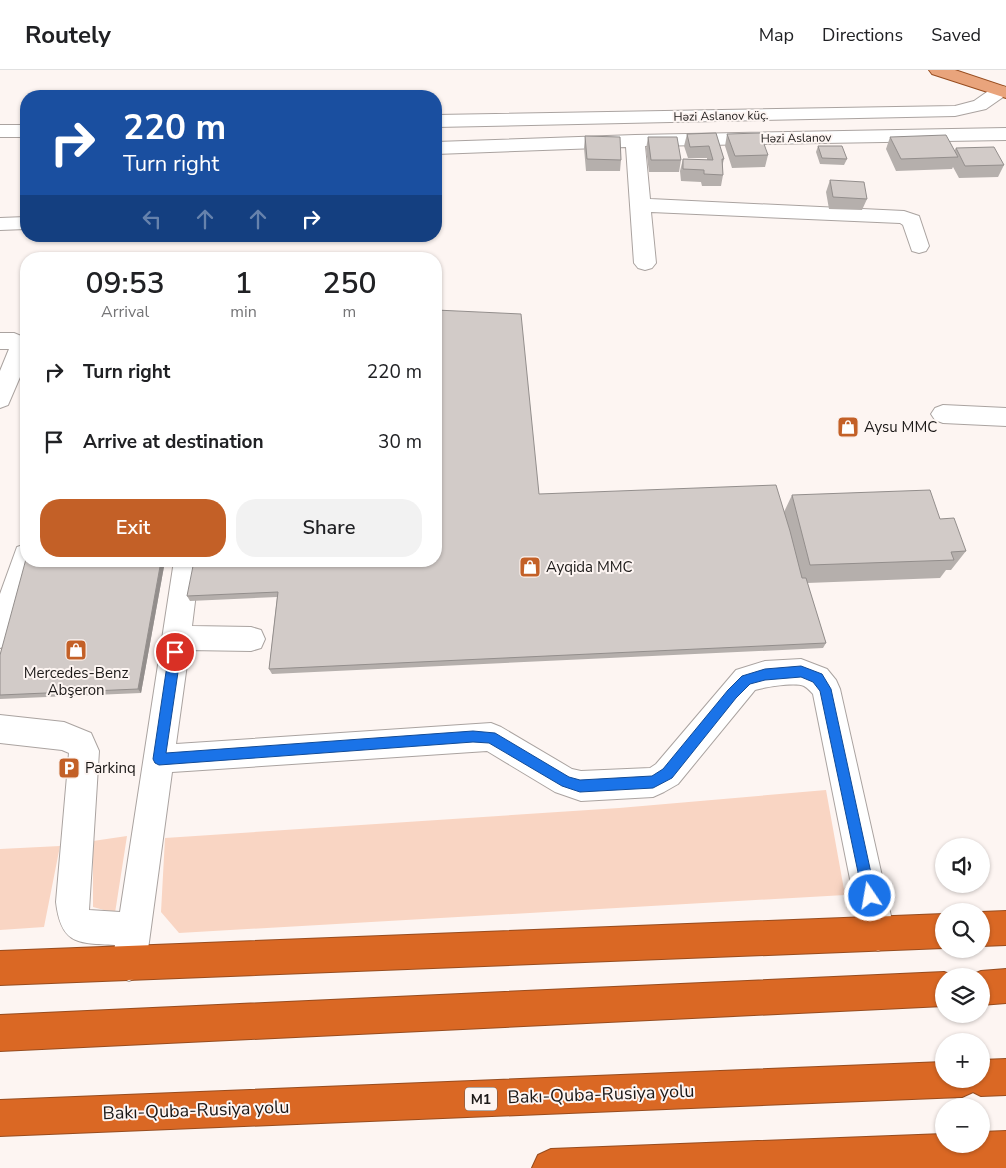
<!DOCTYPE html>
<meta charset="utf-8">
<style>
:root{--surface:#fff;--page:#f2f2f2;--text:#202124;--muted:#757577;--line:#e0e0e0;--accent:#c36027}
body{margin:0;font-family:"Nunito Sans",sans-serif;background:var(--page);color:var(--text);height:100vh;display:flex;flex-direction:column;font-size:19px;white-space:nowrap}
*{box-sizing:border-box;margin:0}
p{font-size:16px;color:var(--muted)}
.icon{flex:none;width:28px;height:28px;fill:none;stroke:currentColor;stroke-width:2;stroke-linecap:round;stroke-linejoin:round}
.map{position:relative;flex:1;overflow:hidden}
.sheet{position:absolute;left:20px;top:182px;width:422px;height:315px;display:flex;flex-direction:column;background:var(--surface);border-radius:20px;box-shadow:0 1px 4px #0004}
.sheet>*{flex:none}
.top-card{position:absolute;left:20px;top:20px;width:422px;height:152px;border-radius:20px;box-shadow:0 1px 4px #0004;background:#1a4fa0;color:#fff;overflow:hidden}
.controls{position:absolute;left:935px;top:768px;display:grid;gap:10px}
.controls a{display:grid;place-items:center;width:55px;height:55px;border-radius:50%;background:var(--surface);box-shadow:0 1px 4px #0004;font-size:25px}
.pin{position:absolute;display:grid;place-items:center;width:42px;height:42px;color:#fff;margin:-21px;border:2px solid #fff;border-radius:50%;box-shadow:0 1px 5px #0007}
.me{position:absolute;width:55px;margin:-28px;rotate:348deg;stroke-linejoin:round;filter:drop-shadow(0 0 4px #0008)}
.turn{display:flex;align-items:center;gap:18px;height:105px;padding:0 20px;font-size:22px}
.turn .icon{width:65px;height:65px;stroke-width:2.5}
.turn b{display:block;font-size:35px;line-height:42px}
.lanes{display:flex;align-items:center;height:48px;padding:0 20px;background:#0003;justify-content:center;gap:25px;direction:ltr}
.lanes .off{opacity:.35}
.eta{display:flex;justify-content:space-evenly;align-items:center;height:85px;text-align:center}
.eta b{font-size:30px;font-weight:600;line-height:35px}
.button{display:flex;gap:10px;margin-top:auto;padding:10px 20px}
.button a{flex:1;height:58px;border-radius:20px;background:var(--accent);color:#fff;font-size:20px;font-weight:600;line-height:58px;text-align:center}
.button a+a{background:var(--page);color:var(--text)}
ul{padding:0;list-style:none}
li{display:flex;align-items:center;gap:15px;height:70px;padding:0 20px}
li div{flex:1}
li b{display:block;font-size:19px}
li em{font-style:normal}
header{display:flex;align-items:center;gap:30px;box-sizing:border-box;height:70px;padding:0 25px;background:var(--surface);border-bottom:1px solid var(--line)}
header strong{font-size:24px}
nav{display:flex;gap:28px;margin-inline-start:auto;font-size:18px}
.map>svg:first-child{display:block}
.green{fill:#f9d5c3}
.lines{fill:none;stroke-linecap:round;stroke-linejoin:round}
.minor-casing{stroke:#aaa3a0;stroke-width:2}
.major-casing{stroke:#974c1f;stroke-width:2}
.highway-casing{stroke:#974c1f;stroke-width:2}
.minor{fill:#fff;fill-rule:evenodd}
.major{fill:#e9a47c;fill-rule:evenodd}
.highway{fill:#da6824;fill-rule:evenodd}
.wall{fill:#b5afac}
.shaded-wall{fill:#938e8c}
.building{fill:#d2cbc8;stroke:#938e8c}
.route{fill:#1a73e8;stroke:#114b97}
.labels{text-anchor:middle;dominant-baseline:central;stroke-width:4;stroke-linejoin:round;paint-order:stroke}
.far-street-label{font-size:12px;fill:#1b1817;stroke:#fdf5f2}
.shield{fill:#fdf5f2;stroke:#5f5a59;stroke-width:1}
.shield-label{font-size:14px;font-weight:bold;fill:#1b1817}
.poi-label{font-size:15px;fill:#1b1817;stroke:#fdf5f2;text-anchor:start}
.near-street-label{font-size:18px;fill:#1b1817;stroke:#fdf5f2}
</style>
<header>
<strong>Routely</strong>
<nav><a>Map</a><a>Directions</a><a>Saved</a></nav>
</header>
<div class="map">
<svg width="1006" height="1098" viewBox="0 0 1006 1098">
<rect width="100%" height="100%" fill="#fdf5f2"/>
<path class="green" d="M826,720l19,105 -666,38 -18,-21 4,-74 454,-30z
M127,766l-12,77 -22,-6v-66z
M60,776l-16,81 -44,3v-81z"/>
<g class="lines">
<g class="minor-casing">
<path id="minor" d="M1000,16l6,1v8l-20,14 -31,7 -519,11v-12l519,-9 19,-5 20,-14z
M0,55h26v12h-26z
M1006,58v12l-361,6 5,53 254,12 15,5 10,30 -3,5 -7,2 -7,-2 -9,-26 -3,-2 -249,-11 5,51 -4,5 -7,2 -7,-2 -4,-5 -8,-116 -190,7v-12l199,-7z
M26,147v12l-26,1v-12z
M0,263h14l12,5v25l-18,42 -8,3v-37l9,-22h-9z
M943,335l63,3v18l-63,-3 -8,-3 -4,-6 4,-6z
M26,474v17h11l-23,75 -4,9 -10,3v-54l17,-47z
M174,491h26l-8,65 59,1 10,3 4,9 -4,9 -10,3 -62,-1 -13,94 315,-21 10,4 71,42 9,2 69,-3 6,-4 80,-94 29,-9 36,-2 26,10 9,11 4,9 55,245 -5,12 -12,5 -12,-5 -5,-12 -48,-240c-3,-3 -5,-6 -9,-8 -10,-4 -38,1 -49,4l-77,94 -14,8 -11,5 -72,4 -26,-9 -68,-41 -315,21 -26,192 -5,12 -12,5 -12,-5 -5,-12 3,-19c-37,-2 -54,0 -59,-43l13,-149 -7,-3 -62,-7v-28l64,7 27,11 8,18 -10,159 31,2z"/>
</g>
<g class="major-casing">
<path id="major" d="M929,0h26l51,17v11l-74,-24z"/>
</g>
<g class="highway-casing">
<path id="highway" d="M1006,841v34l-25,1v-34z
M944,844v34l-944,37v-34z
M1006,899v34l-25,2v-29h-12l12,-5z
M944,902l11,4h-11v30l-944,45v-36z
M1006,989v36l-25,1 -8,-4 -11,5 -962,39v-36l944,-38v17h37v-19z
M1006,1061v37h-474l6,-13 13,-6 393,-15v10h37v-12z"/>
</g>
<use href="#minor" class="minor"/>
<use href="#major" class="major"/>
<use href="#highway" class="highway"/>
</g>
<path class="wall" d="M716,63l8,26 -2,8 1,8 -2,11h-19l-1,-4 -20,-1 -1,-10 3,-12 24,1v-2h-19l-4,-12 3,-12z
M727,64l41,21 -3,12 -33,1 -7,-22z
M585,66l36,24 -1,11h-34l-2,-23z
M648,67l33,23 -2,12h-30l-3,-23z
M890,67l64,14 2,-3 48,17 -6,12 -39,1 -6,-11 -1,2 -56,2 -10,-22z
M818,76l29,13 -3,6 -24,-1 -4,-12z
M830,110l37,19 -5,11 -33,-1 -3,-17z
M539,424l245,18 8,-17 148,24 26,32 -15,19h-5l-6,8 -133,5 19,60 -3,5 -551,26 -3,-5 8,-72 -87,4 -3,-5z
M165,491l-24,132 -141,6v-44z"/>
<path class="shaded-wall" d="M161,491h4l-24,132 -3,-4z"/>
<path class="building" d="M716,63l8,26h-2l1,16 -19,-1v-4l-21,-1v-10l30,1 -4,-14 -19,1 -3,-13z
M760,63l8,22 -33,1 -8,-22z
M946,65l12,22 -57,2 -11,-22z
M585,66l35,1 1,23 -34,-1z
M648,67h29l4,23h-30z
M818,76h24l5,13 -25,-1z
M994,77l10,18 -39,1 -9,-18z
M830,110l34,2 3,17 -34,-2z
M436,240l85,4 18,180 237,-9 14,46 12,47h4l20,65 -557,26 9,-77 -91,4 7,-35h242z
M930,420l10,29 14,-1 12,33 -15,1 3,8 -144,5 -18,-70z
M26,489v2h135l-23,128 -138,6v-40z"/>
<path class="route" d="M175,577l4,2 2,3 -15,101 307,-22 22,2 74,44 11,3 72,-4 11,-7 65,-79 14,-14 23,-7 36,-3 21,8 9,15 45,207 -2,5 -4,2 -5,-2 -2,-5 -43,-205 -7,-9 -12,-5 -36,3 -15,4 -14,14 -64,80 -19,10 -73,4 -18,-6 -73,-43 -16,-1 -314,23 -4,-2 -2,-4 16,-107 2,-3z"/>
<defs>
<g id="shop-square" transform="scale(1.125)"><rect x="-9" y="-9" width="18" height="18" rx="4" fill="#c36027" stroke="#fdf5f2"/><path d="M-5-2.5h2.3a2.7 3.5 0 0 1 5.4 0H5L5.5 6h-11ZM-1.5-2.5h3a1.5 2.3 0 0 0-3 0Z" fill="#fff"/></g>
<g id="parking-square" transform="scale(1.125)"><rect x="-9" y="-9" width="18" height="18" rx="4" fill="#c36027" stroke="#fdf5f2"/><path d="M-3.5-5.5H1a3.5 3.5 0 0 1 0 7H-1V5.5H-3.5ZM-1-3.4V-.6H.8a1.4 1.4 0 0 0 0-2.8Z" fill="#fff"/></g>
</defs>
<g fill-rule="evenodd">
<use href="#shop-square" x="848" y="357"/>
<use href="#shop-square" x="530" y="497"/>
<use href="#shop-square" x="76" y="580"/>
<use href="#parking-square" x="69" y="698"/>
</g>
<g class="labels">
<g class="far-street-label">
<text transform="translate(721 46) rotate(-1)">Həzi Aslanov küç.</text>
<text transform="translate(796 68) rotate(-1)">Həzi Aslanov</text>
</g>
<rect class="shield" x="465" y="1017.5" width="32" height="23" rx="4"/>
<g class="shield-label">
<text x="481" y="1029">M1</text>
</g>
<g class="poi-label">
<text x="864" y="357">Aysu MMC</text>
<text x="546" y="497">Ayqida MMC</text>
<text x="76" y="603" text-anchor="middle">Mercedes-Benz<tspan x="76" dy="17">Abşeron</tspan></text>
<text x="85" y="698">Parkinq</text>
</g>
<g class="near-street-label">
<text transform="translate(601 1024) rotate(-2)">Bakı-Quba-Rusiya yolu</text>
<text transform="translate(196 1040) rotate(-2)">Bakı-Quba-Rusiya yolu</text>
</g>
</g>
</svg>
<div class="controls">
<a><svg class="icon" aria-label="sound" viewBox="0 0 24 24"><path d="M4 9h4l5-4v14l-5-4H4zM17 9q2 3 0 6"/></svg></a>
<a><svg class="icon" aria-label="search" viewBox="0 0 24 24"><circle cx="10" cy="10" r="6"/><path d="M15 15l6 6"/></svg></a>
<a><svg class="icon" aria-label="layers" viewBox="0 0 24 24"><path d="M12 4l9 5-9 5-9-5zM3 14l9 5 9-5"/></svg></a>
<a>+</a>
<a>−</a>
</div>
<div class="pin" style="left:175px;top:582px;background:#d93025"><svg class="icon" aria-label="arrive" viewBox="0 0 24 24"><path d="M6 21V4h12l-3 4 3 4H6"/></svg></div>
<svg class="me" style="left:870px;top:826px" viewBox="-20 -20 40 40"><circle r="17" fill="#1a73e8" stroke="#fff" stroke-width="3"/><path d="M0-11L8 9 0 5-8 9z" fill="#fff"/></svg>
<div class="top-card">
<div class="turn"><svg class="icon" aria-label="right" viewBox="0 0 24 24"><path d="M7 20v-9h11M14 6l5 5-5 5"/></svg><div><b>220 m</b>Turn right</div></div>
<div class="lanes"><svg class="icon off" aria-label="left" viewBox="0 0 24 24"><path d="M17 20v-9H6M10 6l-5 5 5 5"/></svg><svg class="icon off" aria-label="ahead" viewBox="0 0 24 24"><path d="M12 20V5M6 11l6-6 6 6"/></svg><svg class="icon off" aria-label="ahead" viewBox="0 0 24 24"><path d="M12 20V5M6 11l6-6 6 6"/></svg><svg class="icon" aria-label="right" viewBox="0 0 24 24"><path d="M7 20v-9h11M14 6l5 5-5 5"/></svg></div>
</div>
<section class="sheet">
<div class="eta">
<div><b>09:53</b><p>Arrival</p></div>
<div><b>1</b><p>min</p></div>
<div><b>250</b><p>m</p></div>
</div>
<ul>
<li><svg class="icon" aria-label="right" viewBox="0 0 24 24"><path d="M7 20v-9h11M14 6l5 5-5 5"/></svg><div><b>Turn right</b></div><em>220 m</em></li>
<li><svg class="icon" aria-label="arrive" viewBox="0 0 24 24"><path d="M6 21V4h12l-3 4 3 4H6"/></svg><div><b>Arrive at destination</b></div><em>30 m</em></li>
</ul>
<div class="button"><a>Exit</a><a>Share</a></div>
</section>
</div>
